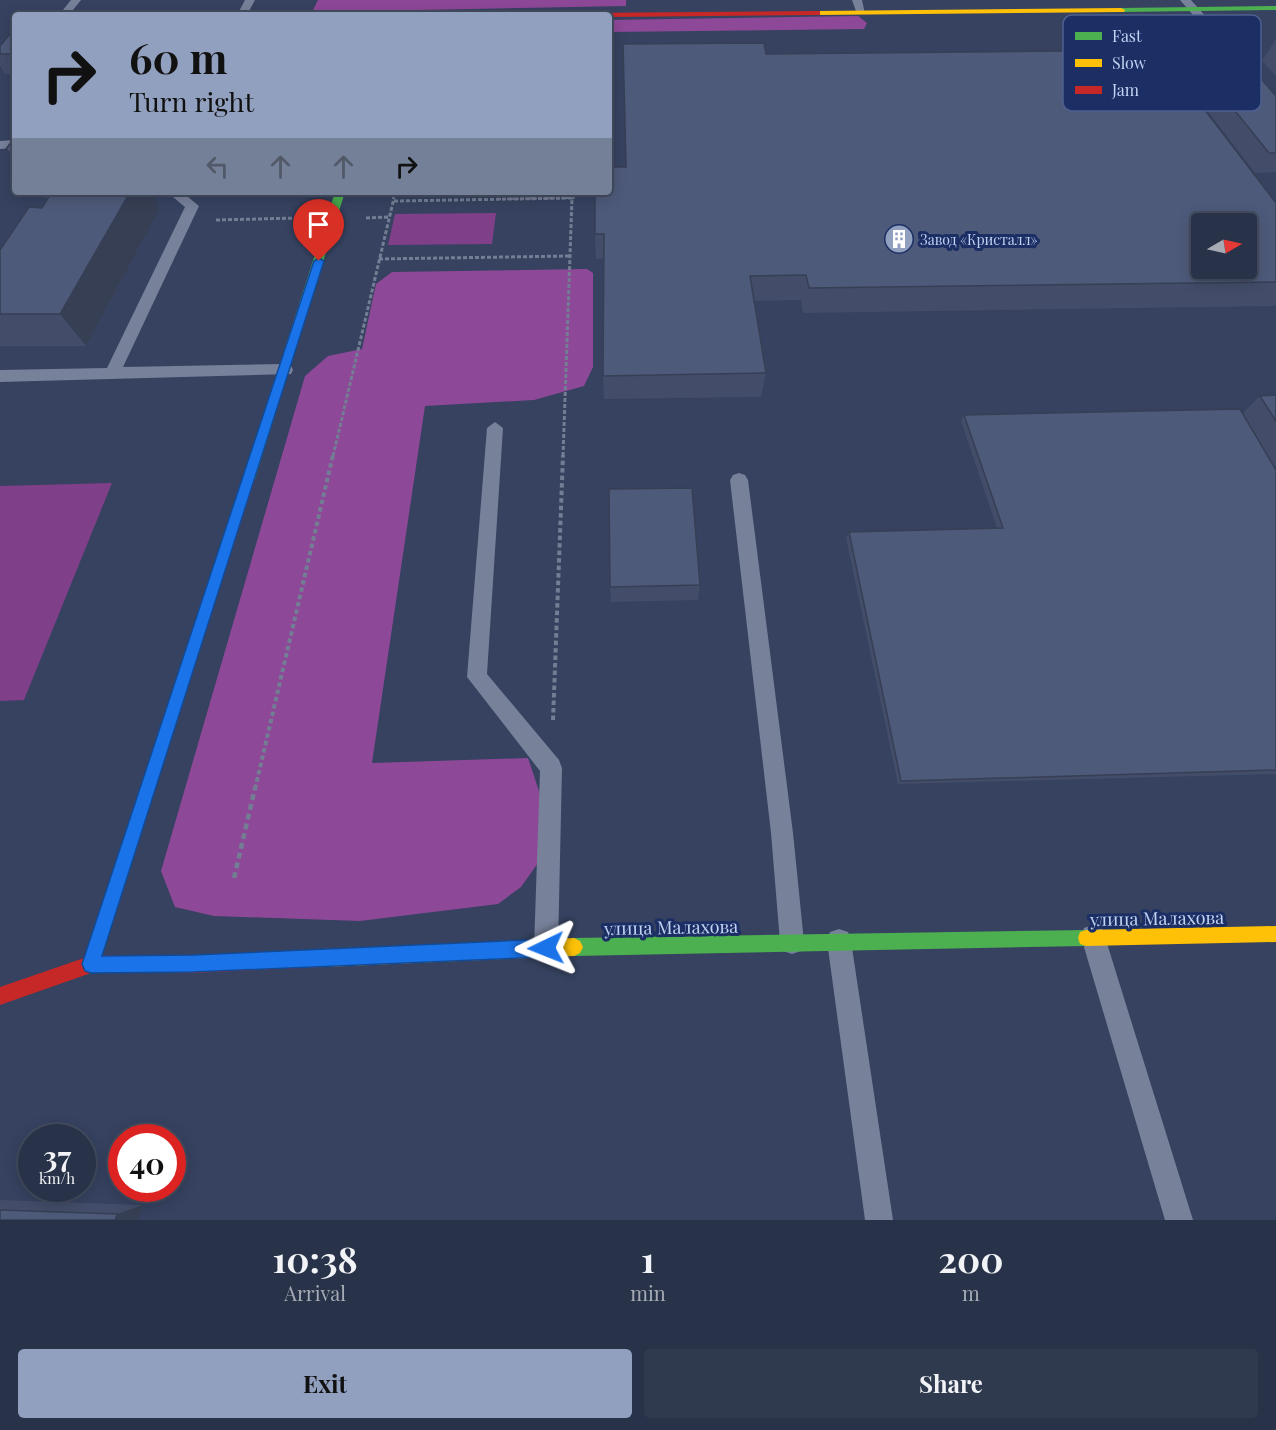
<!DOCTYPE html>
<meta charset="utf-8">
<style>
:root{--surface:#283248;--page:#303a4f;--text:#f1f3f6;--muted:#a5aab4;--line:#444d60;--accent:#91a0bf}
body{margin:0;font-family:"Playfair Display",serif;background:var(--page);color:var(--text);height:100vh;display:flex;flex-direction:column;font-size:22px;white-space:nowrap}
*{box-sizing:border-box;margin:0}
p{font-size:20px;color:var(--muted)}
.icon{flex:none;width:33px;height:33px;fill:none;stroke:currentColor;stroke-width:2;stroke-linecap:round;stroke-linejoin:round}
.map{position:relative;height:1220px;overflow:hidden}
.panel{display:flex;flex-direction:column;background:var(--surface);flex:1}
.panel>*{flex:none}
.guide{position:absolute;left:12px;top:12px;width:600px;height:183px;border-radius:6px;box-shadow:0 3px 15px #0003,0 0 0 2px var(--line);background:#91a0bf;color:#111;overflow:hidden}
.needle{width:39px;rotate:81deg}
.controls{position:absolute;left:1191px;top:213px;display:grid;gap:12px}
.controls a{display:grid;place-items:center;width:66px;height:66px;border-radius:6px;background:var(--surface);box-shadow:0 3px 15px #0003,0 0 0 2px var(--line);font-size:30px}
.speed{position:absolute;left:18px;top:1124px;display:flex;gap:12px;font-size:30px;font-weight:700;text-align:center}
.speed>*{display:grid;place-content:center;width:78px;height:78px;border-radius:50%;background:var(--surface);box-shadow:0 3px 15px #0003,0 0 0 2px var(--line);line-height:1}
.speed small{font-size:15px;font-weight:400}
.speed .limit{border:9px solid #d22;background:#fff;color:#111}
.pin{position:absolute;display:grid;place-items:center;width:51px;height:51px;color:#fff;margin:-62px -26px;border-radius:50% 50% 50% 0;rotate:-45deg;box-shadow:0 0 6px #0007}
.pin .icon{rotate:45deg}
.me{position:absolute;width:66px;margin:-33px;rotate:268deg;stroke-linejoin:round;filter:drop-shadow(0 0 4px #0008)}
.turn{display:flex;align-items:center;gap:21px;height:126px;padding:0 18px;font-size:27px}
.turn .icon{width:78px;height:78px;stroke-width:2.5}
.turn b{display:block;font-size:42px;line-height:51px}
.lanes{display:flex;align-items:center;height:57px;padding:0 18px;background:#0003;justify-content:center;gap:30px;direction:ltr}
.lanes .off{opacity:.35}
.eta{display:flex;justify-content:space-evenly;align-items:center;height:102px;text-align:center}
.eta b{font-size:36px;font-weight:700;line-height:42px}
.button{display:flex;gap:12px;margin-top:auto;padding:12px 18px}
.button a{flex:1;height:69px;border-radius:6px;background:var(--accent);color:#111;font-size:24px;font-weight:700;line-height:69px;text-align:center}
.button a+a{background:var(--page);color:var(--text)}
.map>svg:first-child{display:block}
.green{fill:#803f89}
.forest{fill:#8e4898}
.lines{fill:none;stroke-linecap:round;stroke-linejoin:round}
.path-far3{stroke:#737d93;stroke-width:2;stroke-dasharray:3 1.5;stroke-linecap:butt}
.path-far2{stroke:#737d93;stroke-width:3;stroke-dasharray:4 2;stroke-linecap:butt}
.path-far1{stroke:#737d93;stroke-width:4;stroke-dasharray:4.5 3;stroke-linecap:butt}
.path{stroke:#737d93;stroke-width:4.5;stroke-dasharray:6 4;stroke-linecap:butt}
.lane{fill:#778199;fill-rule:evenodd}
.fast{fill:#4caf50;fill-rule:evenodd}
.slow{fill:#ffc107;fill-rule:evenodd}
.jam{fill:#c62828;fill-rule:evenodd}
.wall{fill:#434d69}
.shaded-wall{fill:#373f55}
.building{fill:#4e5a7a;stroke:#373f55;stroke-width:1.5;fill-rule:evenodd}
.route{fill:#1a73e8;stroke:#114b97;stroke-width:1.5}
.labels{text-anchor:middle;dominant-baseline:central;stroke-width:6;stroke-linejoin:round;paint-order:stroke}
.far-poi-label{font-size:14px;fill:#c2d2f2;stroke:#1b2f65;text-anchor:start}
.near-street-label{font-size:18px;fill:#c2d2f2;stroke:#1b2f65}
.key{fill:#1b2f65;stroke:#4d608f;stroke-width:1.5}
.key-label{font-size:16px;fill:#c2d2f2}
</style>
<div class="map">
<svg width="1276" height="1220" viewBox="0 0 1276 1220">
<rect width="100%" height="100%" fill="#364260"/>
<path class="green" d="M496,213l-4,31 -104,1 7,-31z
M112,483l-88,217 -24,1v-215z"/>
<path class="forest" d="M318,0h308v6l-314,6z
M858,16l9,7 -3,6 -255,3v-12z
M587,269l6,4v94l-9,19 -50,14 -109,6 -53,357 156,-5 12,36 -2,69 -17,24 -23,17 -138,17 -146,-5 -39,-9 -14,-36 144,-495 23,-20 34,-7 14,-65 16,-12z"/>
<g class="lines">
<path class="path-far3" d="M529,192l4,7
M393,199l2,-7
M498,199l74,-1
M572,199l10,-7"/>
<path class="path-far2" d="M394,201l178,-3
M366,218l23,-1
M216,220l83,-2
M379,259l191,-3
M333,456l61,-258
M563,456l9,-258"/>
<path class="path-far1" d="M553,720l10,-265
M255,789l78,-334"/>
<path class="path" d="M234,878l21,-90"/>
<path class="lane" d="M71,0h10l-12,15h-10z
M245,0h10l-8,15h-10z
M852,0h10l3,14h-8z
M1180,0h11l85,96v11l-4,-1z
M15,140v8l-15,1v-8z
M167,192h15l17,14 -76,161 162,-3 6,2 2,4 -2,4 -291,8v-12l107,-2 78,-161z
M495,422l8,6 -16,246 72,86 3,8 -4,180 -3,9 -9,3 -9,-3 -3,-9 6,-177 -73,-94 20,-249z
M739,473l6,2 3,5 45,353 11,109 -3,9 -9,3 -9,-3 -3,-9 -9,-109 -41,-353 3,-5z
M1093,925l9,3 3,9 88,283h-28l-84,-283 3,-9z
M839,929l9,3 3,9 42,279h-28l-38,-279 3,-9z"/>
<path class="fast" d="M1276,6v4l-155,2 -4,-2 4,-2z
M335,192h10l-90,287 -6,5 -6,-5z
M1086,930l6,2 2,6 -2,6 -6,2 -512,10 -6,-3 -3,-6 3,-6 6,-3z"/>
<path class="slow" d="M1121,8l4,2 -1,2 -307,3 -4,-2 4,-2z
M1276,926v16l-190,4 -6,-2 -2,-6 2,-6 6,-2z
M574,938l6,3 3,6 -3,6 -6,3 -250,11 -6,-3 -3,-6 3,-6 6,-3z"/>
<path class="jam" d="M817,11h3v4l-211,2v-2h-37l4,-2z
M249,474l6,5 -153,476h91l131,-6 6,3 3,6 -3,6 -6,3 -131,6h-102l-91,32v-18l84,-29 159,-479z"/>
</g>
<path class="wall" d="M15,28v46h-10l-5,-8v-20z
M1276,39v37l-14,-15z
M1161,47l115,49v76l-21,1 -52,-68h-2l75,98v103l-473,7 -2,-13 -47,1 12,72 -5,24 -157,2 -1,-23v-117h-7l-1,-25 31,-67 140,-113 393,-3z
M15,137v25l-9,-13z
M39,192h112l9,16 -74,138h-86v-96l42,-42 5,-8z
M1276,395v71l-2,1 2,3v304l-378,10 -52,-246 3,-6 148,-4 -36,-107 3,-6 278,-1 18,-18z
M700,585l-2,15 -87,2 -1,-15z
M0,1200l143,5 -5,15h-138z"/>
<path class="shaded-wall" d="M130,192h21l9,16 -74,138 -26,-32z
M143,1205l-5,15h-23l2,-6z"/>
<path class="building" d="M15,28v26h-15v-8z
M764,43l2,11 393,-4 117,153v79l-467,6 -3,-13 -56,1 16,97 -163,3 1,-142h-9v-42h14v-25h17l-3,-123zM1202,224h44v44h-44z
M1233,46l43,50v57h-7l-54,-67h-23l-31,-39z
M15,137v21l-9,-9z
M50,192h80l-70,122h-60v-64l29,-43 13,1 9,-15z
M1276,395v26l-16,-25z
M1240,409l36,61v300l-375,11 -52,-249 154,-4 -39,-113z
M692,488l8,97 -90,2 -1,-98z
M0,1210l117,4 -2,6h-115z"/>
<path class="route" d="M319,258l5,3 -222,695 91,-1 353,-16 6,3 2,6 -2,6 -6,3 -353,15 -102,1 -6,-2 -3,-7 232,-703z"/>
<defs>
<g id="building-disc" transform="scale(1.5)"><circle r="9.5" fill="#91a0bf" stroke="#1b2f65"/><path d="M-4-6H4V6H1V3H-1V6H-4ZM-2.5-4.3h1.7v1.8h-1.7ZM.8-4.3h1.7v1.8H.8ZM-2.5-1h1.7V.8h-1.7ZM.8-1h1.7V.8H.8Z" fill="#fff"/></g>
</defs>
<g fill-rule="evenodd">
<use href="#building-disc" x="899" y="239"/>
</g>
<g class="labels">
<g class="far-poi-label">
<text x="920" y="239">Завод «Кристалл»</text>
</g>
<g class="near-street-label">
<text transform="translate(1157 918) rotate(-1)">улица Малахова</text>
<text transform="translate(671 927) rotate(-1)">улица Малахова</text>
</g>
</g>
<rect x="1063" y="15" width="198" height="96" rx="9" class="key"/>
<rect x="1075" y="32" width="27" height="8" fill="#4caf50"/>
<rect x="1075" y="59" width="27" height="8" fill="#ffc107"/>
<rect x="1075" y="86" width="27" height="8" fill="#c62828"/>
<g class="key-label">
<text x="1112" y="42">Fast</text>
<text x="1112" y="69">Slow</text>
<text x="1112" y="96">Jam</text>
</g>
</svg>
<div class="controls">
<a><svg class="needle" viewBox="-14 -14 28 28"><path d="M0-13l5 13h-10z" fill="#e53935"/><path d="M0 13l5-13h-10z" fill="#a5aab4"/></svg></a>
</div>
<div class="speed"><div>37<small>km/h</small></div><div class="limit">40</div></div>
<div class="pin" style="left:319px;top:261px;background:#d93025"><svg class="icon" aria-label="arrive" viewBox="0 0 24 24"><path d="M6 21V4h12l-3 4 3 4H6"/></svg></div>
<svg class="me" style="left:546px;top:948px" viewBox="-20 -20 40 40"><path d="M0-17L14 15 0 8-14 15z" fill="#1a73e8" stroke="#fff" stroke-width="4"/></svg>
<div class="guide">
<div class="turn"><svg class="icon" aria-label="right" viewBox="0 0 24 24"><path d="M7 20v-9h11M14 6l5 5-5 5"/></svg><div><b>60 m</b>Turn right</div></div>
<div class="lanes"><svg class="icon off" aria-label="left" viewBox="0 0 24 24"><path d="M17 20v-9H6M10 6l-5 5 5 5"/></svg><svg class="icon off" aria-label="ahead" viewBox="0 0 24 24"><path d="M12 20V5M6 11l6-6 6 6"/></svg><svg class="icon off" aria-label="ahead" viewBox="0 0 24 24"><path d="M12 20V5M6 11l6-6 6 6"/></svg><svg class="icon" aria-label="right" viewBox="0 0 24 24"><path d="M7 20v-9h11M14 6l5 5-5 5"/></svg></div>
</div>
</div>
<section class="panel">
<div class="eta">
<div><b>10:38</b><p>Arrival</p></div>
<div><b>1</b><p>min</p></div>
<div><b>200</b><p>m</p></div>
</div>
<div class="button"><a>Exit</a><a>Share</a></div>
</section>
